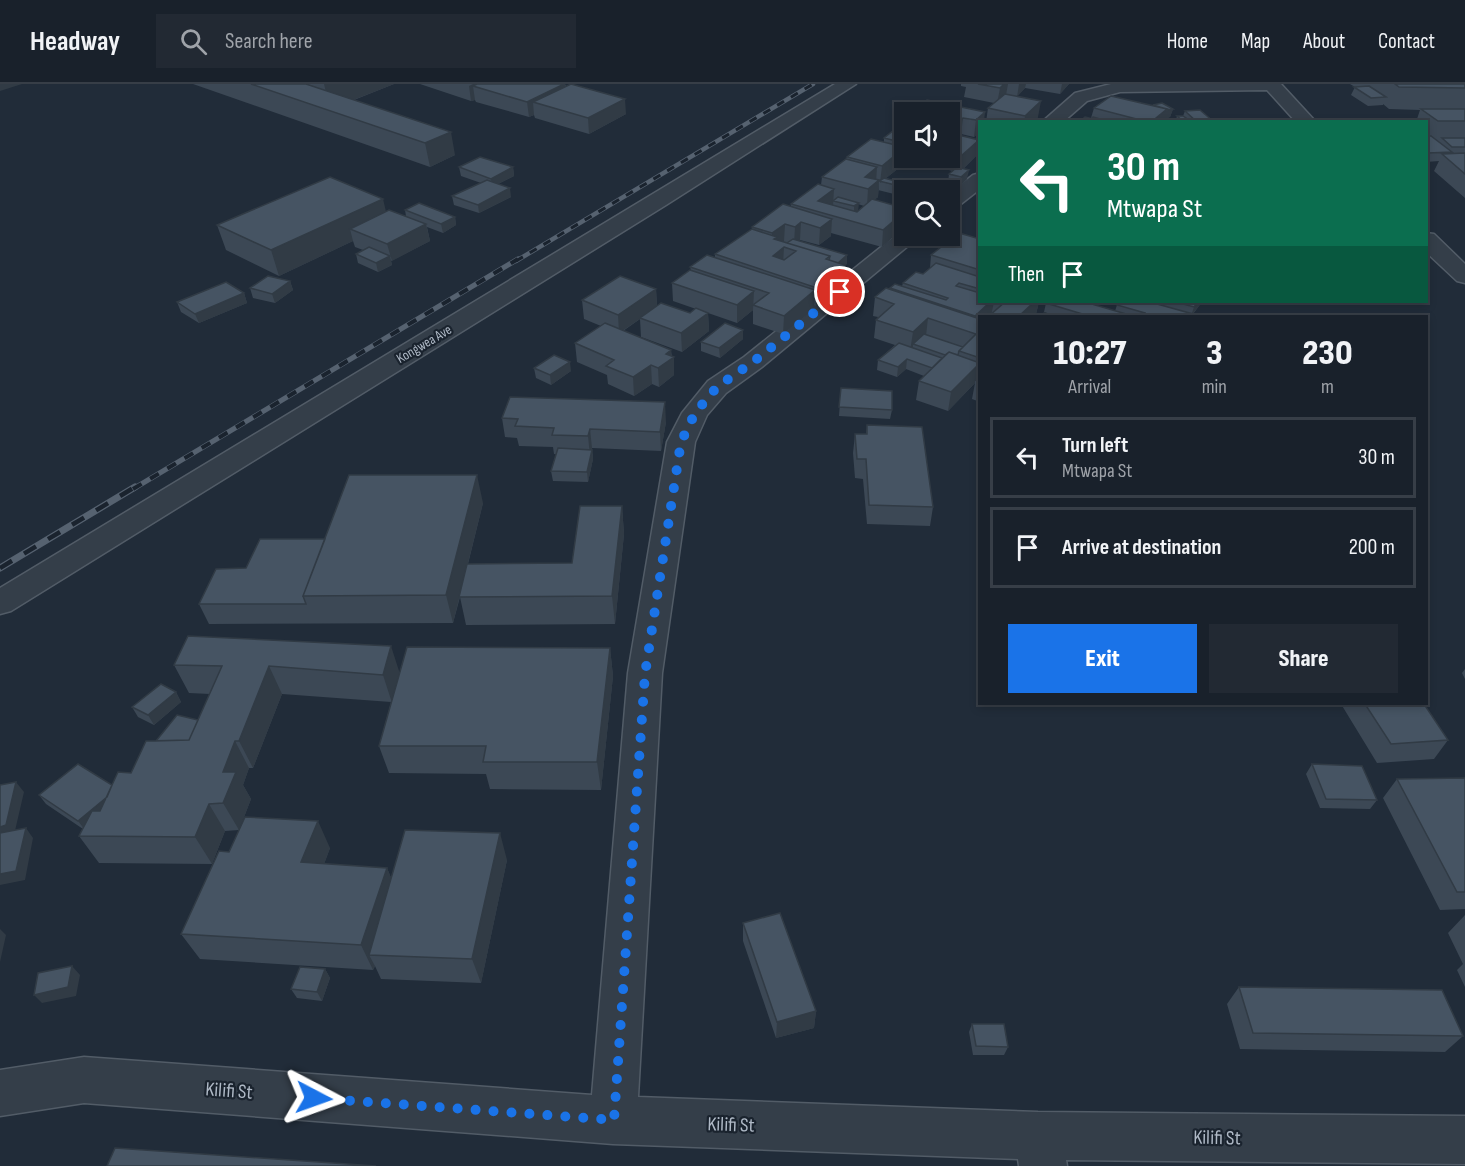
<!DOCTYPE html>
<style>
:root{--surface:#19212b;--page:#222933;--text:#f1f3f6;--muted:#9fa3a9;--line:#373e47;--accent:#1a73e8}
body{margin:0;font-family:"Sofia Sans Condensed",sans-serif;background:var(--page);color:var(--text);height:100vh;display:flex;flex-direction:column;font-size:22px;white-space:nowrap}
*{box-sizing:border-box;margin:0}
p{font-size:20px;color:var(--muted)}
.icon{flex:none;width:33px;height:33px;fill:none;stroke:currentColor;stroke-width:2;stroke-linecap:round;stroke-linejoin:round}
.map{position:relative;flex:1;overflow:hidden}
.drawer{position:absolute;left:978px;top:231px;width:450px;height:390px;display:flex;flex-direction:column;background:var(--surface);border-radius:0px;box-shadow:0 3px 9px #0003,0 0 0 2px var(--line)}
.drawer>*{flex:none}
.guide{position:absolute;left:978px;top:36px;width:450px;height:183px;border-radius:0px;box-shadow:0 3px 9px #0003,0 0 0 2px var(--line);background:#0b6e4f;color:#fff;overflow:hidden}
.fabs{position:absolute;left:894px;top:18px;display:grid;gap:12px}
.fabs a{display:grid;place-items:center;width:66px;height:66px;border-radius:0px;background:var(--surface);box-shadow:0 3px 9px #0003,0 0 0 2px var(--line);font-size:30px}
.pin{position:absolute;display:grid;place-items:center;width:51px;height:51px;color:#fff;margin:-26px;border:3px solid #fff;border-radius:50%;box-shadow:0 2px 6px #0007}
.me{position:absolute;width:66px;margin:-33px;rotate:94deg;stroke-linejoin:round;filter:drop-shadow(0 0 4px #0008)}
.turn{display:flex;align-items:center;gap:21px;height:126px;padding:0 30px;font-size:27px}
.turn .icon{width:78px;height:78px;stroke-width:2.5}
.turn b{display:block;font-size:42px;line-height:51px}
.then{display:flex;align-items:center;height:57px;padding:0 30px;background:#0003;gap:12px;font-size:22px}
.eta{display:flex;justify-content:space-evenly;align-items:center;height:102px;text-align:center}
.eta b{font-size:36px;font-weight:800;line-height:42px}
.primary-button{display:flex;gap:12px;margin-top:auto;padding:12px 30px}
.primary-button a{flex:1;height:69px;border-radius:0px;background:var(--accent);color:#fff;font-size:24px;font-weight:800;line-height:69px;text-align:center}
.primary-button a+a{background:var(--page);color:var(--text)}
ul{padding:0;list-style:none}
li{display:flex;align-items:center;gap:18px;height:81px;margin:0 12px 9px;padding:0 18px;border:3px solid var(--line);border-radius:0px}
li div{flex:1}
li b{display:block;font-size:22px}
li em{font-style:normal}
header{display:flex;align-items:center;gap:36px;box-sizing:border-box;height:84px;padding:0 30px;background:var(--surface);border-bottom:2px solid var(--line)}
header strong{font-size:28px}
nav{display:flex;gap:33px;margin-inline-start:auto;font-size:21px}
.search{width:420px;height:54px;background:var(--page);display:flex;align-items:center;gap:15px;box-sizing:border-box;padding:0 21px;border-radius:0px;color:var(--muted);font-size:22px}
.map>svg:first-child{display:block}
.lines{fill:none;stroke-linecap:round;stroke-linejoin:round}
.minor-casing{stroke:#525c67;stroke-width:3}
.minor{fill:#343e49;fill-rule:evenodd}
.rail-far2-casing{stroke:#566270;stroke-width:4.5}
.rail-far1-casing{stroke:#566270;stroke-width:5}
.rail-casing{stroke:#566270;stroke-width:7}
.rail-far2{stroke:#1a232e;stroke-width:3;stroke-dasharray:8;stroke-linecap:butt}
.rail-far1{stroke:#1a232e;stroke-width:4;stroke-dasharray:10;stroke-linecap:butt}
.rail{stroke:#1a232e;stroke-width:4.5;stroke-dasharray:14;stroke-linecap:butt}
.wall{fill:#3c4855;fill-rule:evenodd}
.shaded-wall{fill:#313b45}
.building{fill:#465463;stroke:#313b45;stroke-width:1.5;fill-rule:evenodd}
.route{stroke:#1a73e8;stroke-width:10;stroke-dasharray:0 18}
.labels{text-anchor:middle;dominant-baseline:central;stroke-width:4.5;stroke-linejoin:round;paint-order:stroke}
.far-street-label{font-size:14px;fill:#afb9c6;stroke:#1a232e}
.near-street-label{font-size:20px;fill:#afb9c6;stroke:#1a232e}
</style>
<header>
<strong>Headway</strong>
<div class="search"><svg class="icon" aria-label="search" viewBox="0 0 24 24"><circle cx="10" cy="10" r="6"/><path d="M15 15l6 6"/></svg>Search here</div>
<nav><a>Home</a><a>Map</a><a>About</a><a>Contact</a></nav>
</header>
<div class="map">
<svg width="1465" height="1082" viewBox="0 0 1465 1082">
<rect width="100%" height="100%" fill="#212c39"/>
<g class="lines">
<g class="minor-casing">
<path id="minor" d="M835,0h21l-190,121 -655,406 -11,3v-26z
M1111,0h170l35,38h-20l-29,-32 -147,2 -33,9 -24,21h-21l33,-29z
M980,89v16l-23,18 -7,2v-16l23,-18z
M901,147h3v5h16l-158,131 -36,26 -19,22 -12,27 -33,231 -24,424 400,15 427,4v48l-399,-4 1,6h-48l-1,-7 -405,-15 -529,-41 -84,13v-46l84,-13 508,38 36,-422 39,-231 15,-29 26,-32 36,-24z
M1426,149l8,1 31,30v19l-8,-2 -31,-29z"/>
</g>
<use href="#minor" class="minor"/>
<g class="rail-far2-casing">
<path id="rail-far2" d="M516,177l297,-177"/>
</g>
<g class="rail-far1-casing">
<path id="rail-far1" d="M133,405l385,-230"/>
</g>
<g class="rail-casing">
<path id="rail" d="M0,484l135,-81"/>
</g>
<use href="#rail-far2" class="rail-far2"/>
<use href="#rail-far1" class="rail-far1"/>
<use href="#rail" class="rail"/>
</g>
<path class="wall" d="M193,0h201l-40,16 101,55 -25,12z
M420,0h145l1,2 60,28 -37,20 -54,-16 -1,-3 -5,2 -53,-15 -1,-2 -4,1z
M961,0h108l-9,10 -35,-6 -8,8 21,21 -5,5h-47l2,-14 6,-5 -30,-6 2,-10 -5,-1z
M1350,0h115v114l-31,-27 5,-10 -13,1v-40h-10l4,-12 -31,-1 -6,-5v1l-15,1 -17,-11 4,-8z
M927,16l53,22v9l-6,6 -13,-3 -2,1 20,5 -3,16 -13,13 4,10 -7,7 -12,-3 1,-9 4,-3 -49,-11v4l-18,14 17,5 -1,8 -4,4 -20,-5 1,-8 -1,15 -4,3 30,8v19l-22,20 -51,-14v3l-12,9 -19,-5 -1,1 48,23 -2,1 -1,18 -28,23 -2,-1v4l-31,25 -30,-10v-14l-16,13 -29,-10 1,18 -27,21 -41,-15 -1,-18 -17,12 48,19 3,25 -15,12 -7,-3 -18,12 -26,-12 -1,-9 -30,-13 -2,-19 26,-17 -17,-7 -2,-19 74,-11 1,17 33,7 6,-4 -23,-8 -1,-18 19,-13 -1,-3 25,-9v-4l37,-25v-2l39,-20v-3l30,-19 1,-8 24,-18 1,-2 37,-15v-4l20,-16v36h46v-46h-30v-6zM858,120l6,2 -6,5z
M1152,22l21,3 -3,8 -6,2 -1,3h-84l12,-4 3,-10z
M1185,27l29,11h-48l10,-2 1,-4h6z
M459,83h54l1,9 -16,8 13,13 -32,16 -25,-8 -2,-9 29,-13 -20,-7z
M405,126l50,7 1,8 -13,8 -16,-6 3,14 -39,20 1,4 -14,7 -20,-9 -2,-9 7,-4 -8,-3 -2,-6 -74,35 -53,-26 -9,-25 169,-14 20,5z
M980,155v63h59l-3,12 -56,2v86l-8,-3 3,-16 -27,28 -32,-11 3,-19 5,-5 -18,-7 -9,8 -20,-7 1,-10 17,-15 -21,-7 2,-18 2,-3 -5,-1 2,-19 15,-7v-2l12,-2 1,-3 20,-9 7,-6 1,-13z
M290,197l3,9 -18,13 -22,-5 -3,-10z
M244,209l3,10 -48,20 -18,-11 -4,-10z
M1120,218h82l-9,12 -1,2h-135l-13,-4 2,-9 69,8 2,-6z
M743,246v9l-23,19 -19,-7v-9z
M534,284l37,3 -20,14 -15,-7z
M841,304l51,22 -2,9 -51,-3z
M502,334l164,4 -5,29 -69,-3 1,11 -5,23 -35,-1 -2,-10 5,-17h-2l-1,-7 -34,-1 -2,-8 -12,-1z
M867,341l66,82 -3,19 -63,-2 -4,-45 -8,-1 -2,-25 2,-19h11z
M483,419l-15,61 104,-1 50,-57 2,28 -9,90 -149,1 -6,-28 -7,26 -244,1 -10,-20 47,-36 79,-29z
M188,552l212,36 210,-24 3,28 -12,114 -111,-1 -4,-15 -97,-1 -10,-27 12,-44 -109,-8 -29,74h-4l-6,17 8,14 -12,31 -14,1 -13,33 -113,-1 -20,-27 4,-7 -37,-25 -7,-9 73,-10 19,-12 25,-32 42,-21 12,-26 -21,-1 -15,-28z
M1465,585v10l-3,-6z
M176,608l5,10 -27,23 -16,-8 -6,-10z
M1341,620h83l24,36 -14,19 -57,4z
M1312,680l65,36 -7,9 -50,-1 -14,-34z
M1465,694v131l-25,1 -57,-112 14,-19z
M330,764l-6,16 63,4 4,10 116,-18 -26,123 -100,-4 -6,-13 -2,4 -173,-11 -19,-25 48,-82z
M1465,831v72l-8,-17 6,-6 -15,-31z
M743,839l73,88 -2,17 -38,10 -33,-97z
M325,885l5,9 -8,23 -25,-3 -6,-9z
M1239,903l224,49 -18,16 -205,-3 -13,-45z
M972,940l36,23 -4,8h-31l-4,-23z"/>
<path class="shaded-wall" d="M0,0h22l-22,7z
M324,0h70l-64,25z
M473,0h38l-38,2 2,14 -4,1 -2,-15z
M564,0h1l2,15 -34,3 1,13 -5,2 -2,-15z
M1004,0h4l-2,11 -9,9 3,-16z
M1019,0h7l-1,4 -8,9z
M1062,0h7l-9,10z
M625,15l1,15 -37,20 -1,-16z
M1041,17l-3,16 -5,5h-9l1,-6z
M1173,25l-3,8 -6,2 -1,3h-12l13,-11z
M985,28l-1,10h-4v9l-6,6 2,-17z
M963,34l-2,16 -11,9 2,-16z
M451,48l4,23 -25,12 -5,-24z
M979,56l-3,16 -17,17 2,-17z
M904,64v16l-24,19 2,-17z
M513,83l1,9 -22,11 -1,-8z
M877,83l-1,16 3,-3 -1,17 -11,9 1,-17 -3,-12z
M969,86l-2,9 -7,7 1,-9z
M903,99l-1,8 -4,4 1,-9z
M510,104l1,9 -32,16 -1,-8z
M834,105l-1,17 -15,-5z
M383,115l6,25 -39,5 3,12 -74,35 -8,-26z
M859,119l-1,9 -4,3v-9z
M904,128v15l-22,20 1,-17z
M455,133l1,8 -13,8 -2,-9z
M832,135l-1,17 -12,9 1,-17z
M801,138l-1,18 -6,4 1,-17z
M426,140l4,17 -38,20 -5,-17z
M785,140l-1,17 -7,6h7l-1,18 -11,9v-41z
M847,171v9l-2,1 -1,18 -28,23 1,-18 20,-24z
M390,172l2,9 -14,7 -2,-9z
M290,197l3,9 -18,13 -3,-9z
M656,205l1,18 -17,11v1l-21,14 -1,-18z
M815,206l-1,19 -31,25 1,-18z
M754,207l-1,19 -16,13v-18z
M244,209l3,10 -48,20 -4,-9z
M990,218h4l-3,14h-11v11l-8,5 3,-16z
M1032,218h7l-3,12 -2,2h-15z
M1198,218h4l-11,14 3,-9z
M708,229l1,18 -27,21 -1,-19z
M928,234l-2,18 -13,8v4l-3,3 3,-19z
M743,246v9l-23,19 -1,-10z
M671,266v8l3,-1v18l-15,12 -1,-19 8,-14z
M907,275l-1,10 -9,8 1,-10z
M570,278l1,9 -20,14 -1,-10z
M980,279l-3,18 -2,-1v3l-27,28 3,-19z
M651,281l1,19 -18,12 -1,-19z
M665,318l1,20 -5,29 -1,-19z
M590,345l2,19 -2,8 -2,-20z
M592,366l1,9 -5,23 -1,-10z
M477,391l6,28 -30,120 -7,-28z
M622,422l2,28 -9,90 -3,-28z
M391,562l9,28 -8,29 -9,-28z
M610,564l3,28 -12,114 -4,-28z
M269,582l13,28 -29,74 -14,-27z
M176,608l5,10 -27,23 -6,-10z
M235,657l14,27 -6,17 8,14 -12,31 -16,-27v-31z
M16,698l8,10 -10,43 -14,3v-11z
M118,704l-33,42 -7,-9z
M209,720l16,27 -13,33 -17,-27z
M318,737l12,27 -15,40 -14,-26z
M26,744l7,10 -8,42 -25,5v-11z
M500,749l7,27 -26,123 -9,-24z
M387,784l11,26 -29,61 6,11 -2,4 -12,-25z
M0,845l6,6 -6,27z
M72,882l8,9 -4,21 -34,7 -8,-8z
M325,885l5,9 -8,23 -5,-9z
M816,927l-2,17 -38,10 1,-16z"/>
<path class="building" d="M251,0h55l145,48 -26,11z
M477,0h87l-37,18 -54,-16z
M571,0l54,15 -37,19 -55,-16z
M978,0h26l-4,4z
M1395,0h70v4l-66,-1z
M1369,2l17,11 -15,1 -17,-11z
M1005,10l36,7 -16,15 -37,-8z
M1111,12l56,13 -16,13h-3l-54,-14z
M927,16l58,12 -9,8 -13,-2 -11,9 -2,-1v-14h-24l5,-4 -11,-2z
M1162,19l11,6 -7,1 1,-1 -14,-4z
M1421,25h44v12h-27z
M1200,26l14,12h-17l-12,-11z
M1177,32h6l6,4 -6,1z
M1085,33l20,5h-26z
M1093,33l17,5h-5l-13,-4z
M1170,35l11,3h-15z
M904,38v21l-20,-5z
M950,49l29,7 -18,16 -11,-3z
M1426,52h5l21,16 -24,1 -2,-1z
M1442,54h23v9h-13z
M871,55l33,8v1l-22,18 -35,-9z
M1465,69v21l-23,-20z
M480,73l33,10 -22,12 -32,-12z
M846,75l31,8 -12,10 14,3 -11,9 -46,-12z
M957,83l12,3 -8,7 -12,-3z
M330,93l53,22 -112,51 -54,-25z
M884,94l19,5 -4,3 -20,-5z
M487,96l23,8 -32,17 -26,-9z
M818,100l16,5 -16,12 39,11 15,-13 32,9v4l-21,18 -92,-26z
M838,113l21,6 -5,3 -21,-5z
M419,119l36,14 -14,7 -36,-14z
M783,120l49,15 -12,9 -19,-6 -6,5 -10,-3 -13,9 -20,-6z
M389,126l37,14 -39,20 -37,-15z
M752,145l25,8 -3,2 56,17 -4,3 19,6 -28,23 -102,-34zM784,163l12,4 -12,9 -11,-4z
M959,149l21,6v31l-49,-15z
M793,155l54,16 -9,8 -9,-3 1,-4 -43,-13z
M369,163l21,9 -14,7 -20,-9z
M707,171l108,35 -31,26 -31,-11 16,-12 -79,-26z
M936,179l44,14v12l-21,-6 -3,3 24,7v9h10l-15,14 -85,-28 5,-4 51,16 2,-2 -45,-15 13,-11 7,2z
M690,186l64,21 -17,14 -65,-22z
M268,192l22,5 -18,13 -22,-6z
M620,192l36,13 -38,26 -36,-15z
M226,198l18,11 -49,21 -18,-12z
M886,204l94,31v39l-21,-7 17,-17 -48,-16 -15,14 -37,-12 18,-16 -19,-7z
M1005,218h29l-15,14h-30z
M1048,218h37l48,14h-44l-43,-13z
M1120,218h30l43,12 -2,2h-48l2,-3 -28,-8z
M1176,218h22l-4,5z
M661,219l29,10 6,-5 12,5 -27,20 -41,-15z
M1044,229l11,3h-14z
M605,239l66,27 -5,4 8,3 -16,11 -7,-3 -18,12 -27,-11 8,-6 -39,-17z
M725,239l18,7 -24,18 -18,-6z
M924,250l39,13 -4,4 -1,4 -9,-3 -4,3 -32,-11z
M899,259l43,15 -10,10 -25,-9 -9,8 -20,-7z
M949,268l31,11 -29,29 -32,-11z
M554,271l16,7 -20,13 -16,-7z
M980,292v6l-5,-2z
M841,304l51,3v19l-53,-3z
M510,313l155,5 -5,30 -70,-3 -2,7 -36,-1 2,-7 -39,-2 3,-7 -16,-1z
M867,341l55,2 11,80 -64,-2 -3,-46h-9l-2,-25h12z
M558,364l34,2 -5,22 -36,-1z
M349,391h128l-31,120 -143,1z
M580,422h42l-10,90 -153,1 8,-33 105,-1z
M260,455h65l-22,57 3,8h-107l17,-35 30,-1z
M188,552l203,10 -8,29 -114,-9 -30,75h-4l-12,31h13l-13,31 -14,1 -14,33 -116,-1 13,-25h8l18,-39 13,1 15,-32 43,-1 33,-74 -48,-1z
M407,563l203,1 -13,114h-114l3,-16h-107z
M161,600l15,8 -28,23 -16,-8z
M1365,620h59l24,36 -57,4z
M177,631l21,5 -9,20 -33,1z
M78,680l34,21 -5,12 -29,24 -39,-26z
M1312,680l50,2 15,34 -51,-1z
M1465,694v114h-8l-60,-113z
M16,698l-10,43 -6,2v-42z
M245,733l73,4 -17,41 86,6 -26,77 -180,-11 38,-83 10,1z
M26,744l-10,43 -16,3v-41z
M405,746l95,3 -28,126 -103,-4z
M780,829l36,98 -39,11 -34,-99z
M72,882l-4,21 -34,8 4,-22z
M300,883l25,2 -8,23 -26,-3z
M1239,903l203,3 21,46 -210,-3z
M972,940h32l4,23 -32,-1z
M115,1064l261,18h-269z"/>
<g class="lines">
<path class="route" d="M314,1014l300,22 31,-446 36,-232 14,-29 22,-26 36,-25 87,-70"/>
</g>
<g class="labels">
<g class="far-street-label">
<text transform="translate(424 260) rotate(-31)">Kongwea Ave</text>
</g>
<g class="near-street-label">
<text transform="translate(229 1007) rotate(4)">Kilifi St</text>
<text transform="translate(731 1041) rotate(2)">Kilifi St</text>
<text transform="translate(1217 1054) rotate(1)">Kilifi St</text>
</g>
</g>
</svg>
<div class="fabs">
<a><svg class="icon" aria-label="sound" viewBox="0 0 24 24"><path d="M4 9h4l5-4v14l-5-4H4zM17 9q2 3 0 6"/></svg></a>
<a><svg class="icon" aria-label="search" viewBox="0 0 24 24"><circle cx="10" cy="10" r="6"/><path d="M15 15l6 6"/></svg></a>
</div>
<div class="pin" style="left:840px;top:208px;background:#d93025"><svg class="icon" aria-label="arrive" viewBox="0 0 24 24"><path d="M6 21V4h12l-3 4 3 4H6"/></svg></div>
<svg class="me" style="left:314px;top:1014px" viewBox="-20 -20 40 40"><path d="M0-17L14 15 0 8-14 15z" fill="#1a73e8" stroke="#fff" stroke-width="4"/></svg>
<div class="guide">
<div class="turn"><svg class="icon" aria-label="left" viewBox="0 0 24 24"><path d="M17 20v-9H6M10 6l-5 5 5 5"/></svg><div><b>30 m</b>Mtwapa St</div></div>
<div class="then">Then<svg class="icon" aria-label="arrive" viewBox="0 0 24 24"><path d="M6 21V4h12l-3 4 3 4H6"/></svg></div>
</div>
<section class="drawer">
<div class="eta">
<div><b>10:27</b><p>Arrival</p></div>
<div><b>3</b><p>min</p></div>
<div><b>230</b><p>m</p></div>
</div>
<ul>
<li><svg class="icon" aria-label="left" viewBox="0 0 24 24"><path d="M17 20v-9H6M10 6l-5 5 5 5"/></svg><div><b>Turn left</b><p>Mtwapa St</p></div><em>30 m</em></li>
<li><svg class="icon" aria-label="arrive" viewBox="0 0 24 24"><path d="M6 21V4h12l-3 4 3 4H6"/></svg><div><b>Arrive at destination</b></div><em>200 m</em></li>
</ul>
<div class="primary-button"><a>Exit</a><a>Share</a></div>
</section>
</div>
